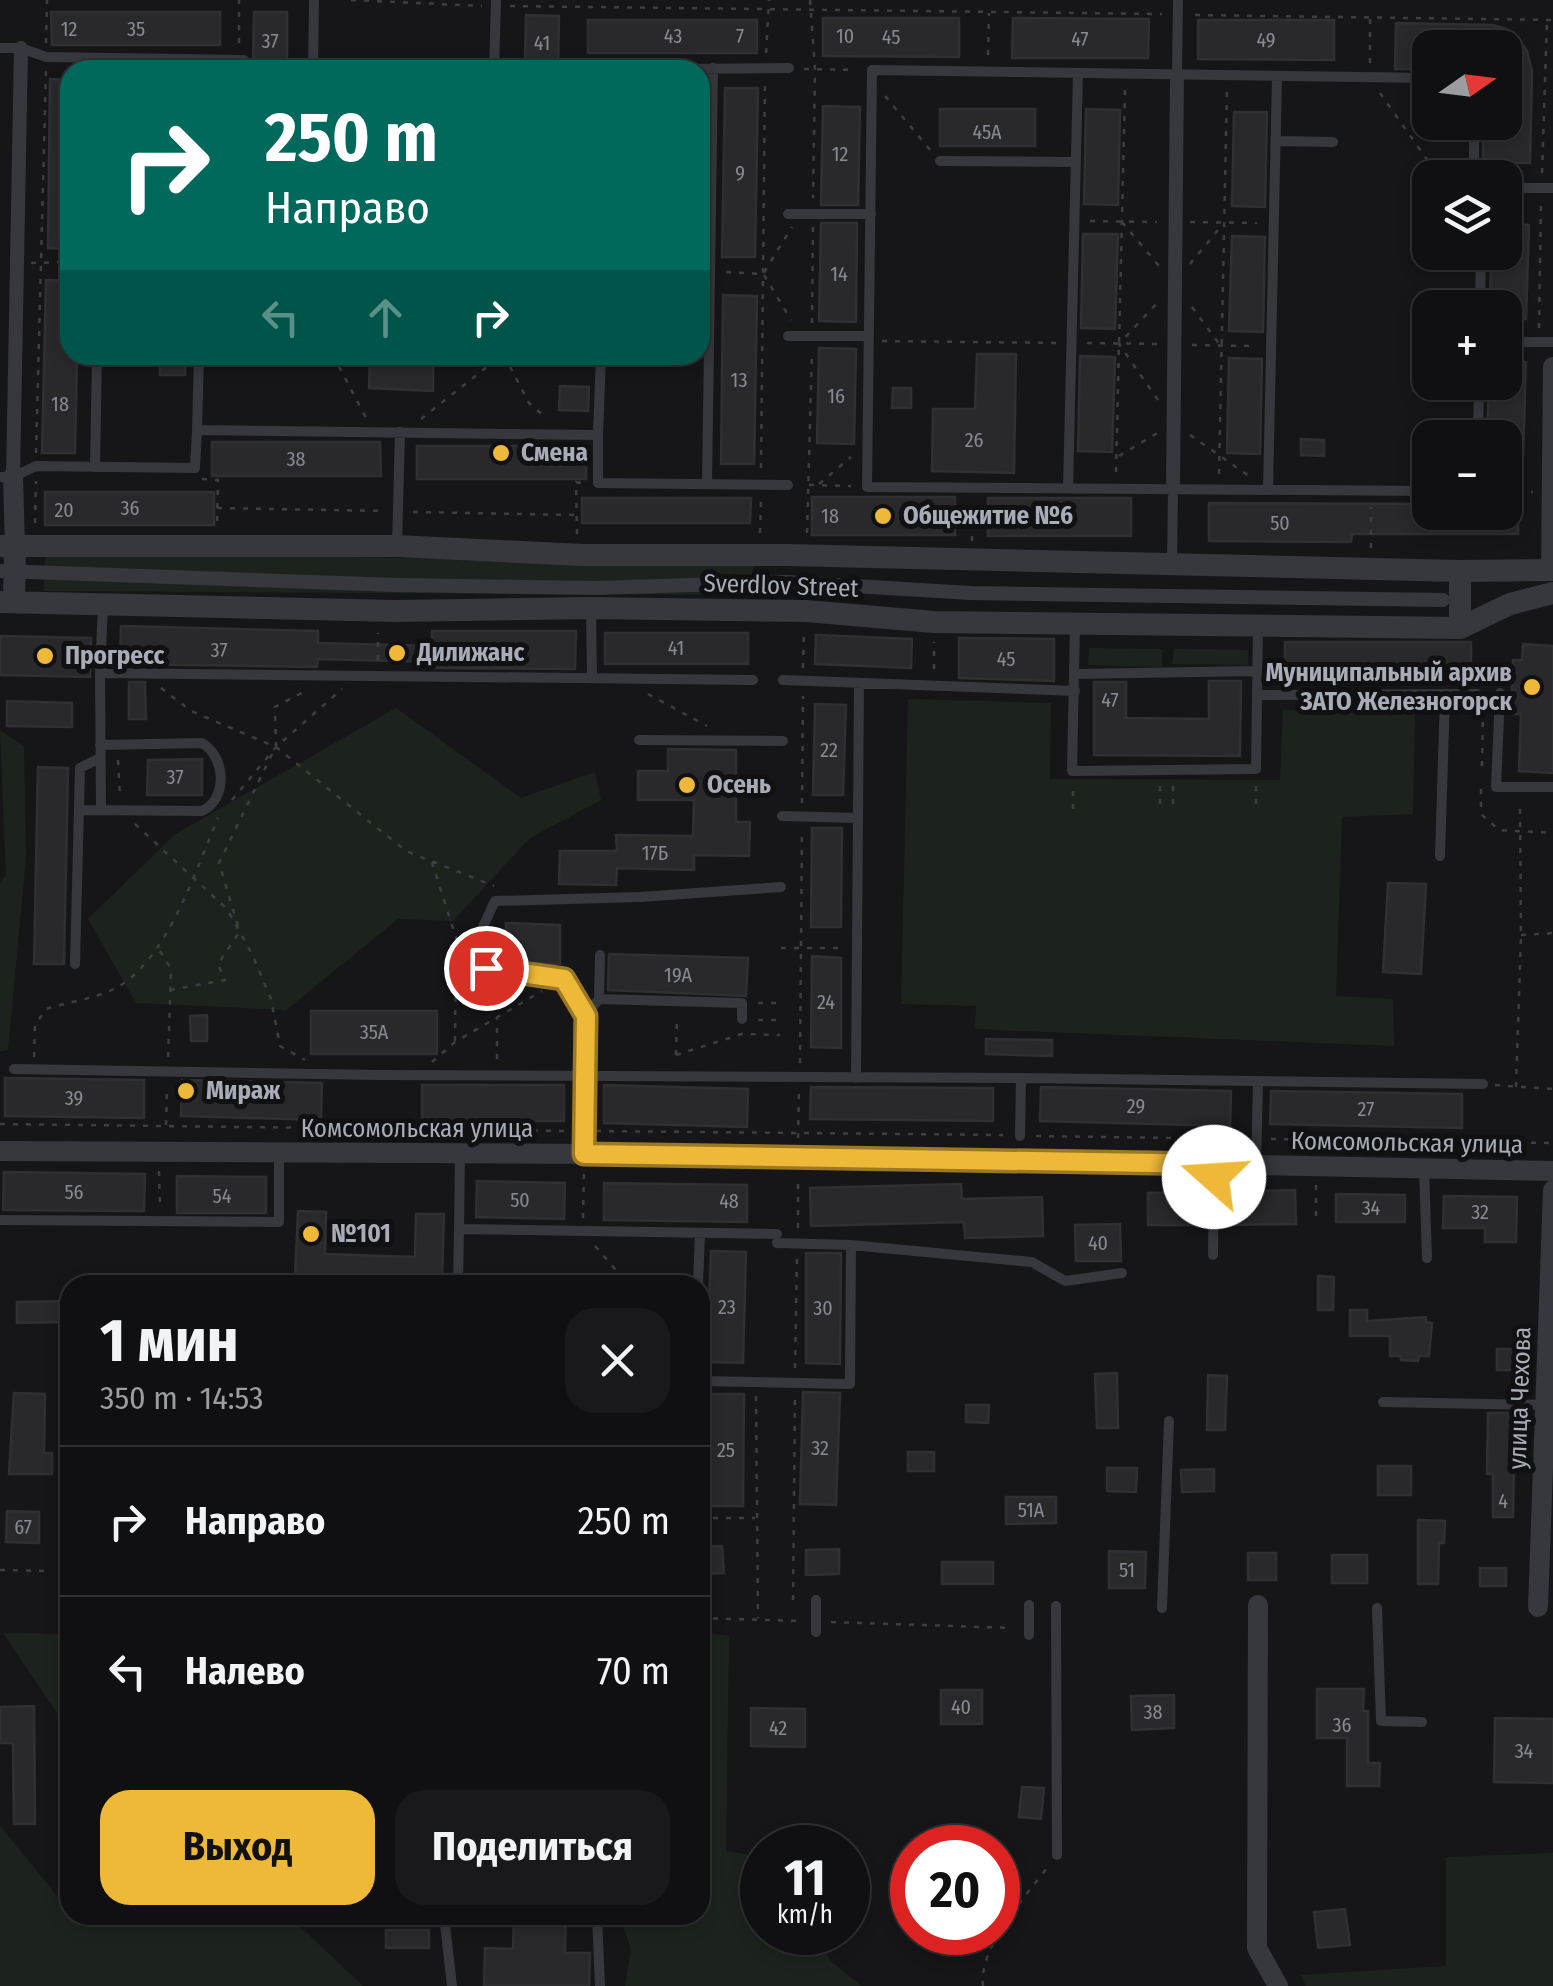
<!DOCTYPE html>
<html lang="ru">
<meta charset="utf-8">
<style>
:root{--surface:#101012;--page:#19191b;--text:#f1f3f6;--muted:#9c9d9f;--line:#303032;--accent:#eeb938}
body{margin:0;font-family:"Fira Sans Condensed",sans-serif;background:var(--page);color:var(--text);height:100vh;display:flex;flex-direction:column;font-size:38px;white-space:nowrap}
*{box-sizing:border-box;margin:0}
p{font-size:32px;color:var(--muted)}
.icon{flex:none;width:55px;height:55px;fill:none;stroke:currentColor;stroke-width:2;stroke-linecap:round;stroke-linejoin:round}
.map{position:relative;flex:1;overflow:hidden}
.sheet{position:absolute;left:60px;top:1275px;width:650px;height:650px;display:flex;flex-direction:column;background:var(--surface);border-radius:30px;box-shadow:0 5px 15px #0003,0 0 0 2px var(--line)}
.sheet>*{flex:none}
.guide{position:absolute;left:60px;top:60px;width:650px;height:305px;border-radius:30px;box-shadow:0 5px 15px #0003,0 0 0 2px var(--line);background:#00695c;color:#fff;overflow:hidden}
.needle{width:65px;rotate:76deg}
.fabs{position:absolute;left:1412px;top:30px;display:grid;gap:20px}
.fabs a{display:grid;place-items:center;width:110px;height:110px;border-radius:20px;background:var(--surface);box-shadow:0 5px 15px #0003,0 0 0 2px var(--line);font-size:50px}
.speed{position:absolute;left:740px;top:1825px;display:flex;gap:20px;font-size:50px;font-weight:700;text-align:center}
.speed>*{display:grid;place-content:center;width:130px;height:130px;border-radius:50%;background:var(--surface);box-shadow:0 5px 15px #0003,0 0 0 2px var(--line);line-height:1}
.speed small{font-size:25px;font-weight:400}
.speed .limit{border:15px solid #d22;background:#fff;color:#111}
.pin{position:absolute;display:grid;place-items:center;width:85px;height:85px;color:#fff;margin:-42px;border:5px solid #fff;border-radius:50%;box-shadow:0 2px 10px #0007}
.me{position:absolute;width:110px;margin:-55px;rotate:289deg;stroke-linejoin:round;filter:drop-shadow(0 0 8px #0008)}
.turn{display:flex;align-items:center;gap:35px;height:210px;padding:0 40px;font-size:45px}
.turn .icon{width:130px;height:130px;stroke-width:2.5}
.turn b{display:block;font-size:70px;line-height:85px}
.lanes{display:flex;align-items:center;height:95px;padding:0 40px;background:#0003;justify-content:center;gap:50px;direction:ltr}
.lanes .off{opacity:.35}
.round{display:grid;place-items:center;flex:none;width:105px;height:105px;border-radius:30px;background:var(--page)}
.summary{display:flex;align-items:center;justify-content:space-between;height:170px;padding:0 40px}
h1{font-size:60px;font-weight:700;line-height:75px}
.button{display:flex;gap:20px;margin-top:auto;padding:20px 40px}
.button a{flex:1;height:115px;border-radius:30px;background:var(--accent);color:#111;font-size:40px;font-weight:700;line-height:115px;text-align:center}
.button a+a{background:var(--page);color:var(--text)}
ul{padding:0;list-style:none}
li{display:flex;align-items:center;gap:30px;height:150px;padding:0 40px;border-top:2px solid var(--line)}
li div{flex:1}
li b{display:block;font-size:38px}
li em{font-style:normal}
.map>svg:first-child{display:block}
.green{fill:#1c231d}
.building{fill:#29292c;stroke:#303034;stroke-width:2.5}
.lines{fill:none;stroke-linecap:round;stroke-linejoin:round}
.path{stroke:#3d3e44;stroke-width:2.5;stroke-dasharray:5 8;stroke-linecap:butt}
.service{stroke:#37383d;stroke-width:10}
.pedestrian{stroke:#37383d;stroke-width:14}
.minor{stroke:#37383d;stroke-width:20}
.tertiary{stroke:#37383d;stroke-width:22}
.route-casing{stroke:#9b7824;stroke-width:25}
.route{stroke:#eeb938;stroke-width:18}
.poi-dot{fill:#eeb938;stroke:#111113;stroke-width:4}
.labels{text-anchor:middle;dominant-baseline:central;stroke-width:10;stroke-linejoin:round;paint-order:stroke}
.number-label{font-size:20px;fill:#888a94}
.poi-label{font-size:25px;font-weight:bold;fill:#a8acb7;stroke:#111113;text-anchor:start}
.street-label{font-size:25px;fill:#a8acb7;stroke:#111113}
</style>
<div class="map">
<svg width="1553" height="1986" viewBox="0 0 1553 1986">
<rect width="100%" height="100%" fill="#161618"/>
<path class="green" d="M45,550l708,16v29l-709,-4z
M1089,648l73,1v18l-74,-2z
M1174,649l74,1v15l-76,-1z
M908,699l143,4 -1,76 230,1 3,-70 132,2 -2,102 -71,3 -6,179 57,3 1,47 -419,-17 1,-23 -75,-2z
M396,708l125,90 74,-26 6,28 -71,38 -77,83 -55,-2 -112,91 -150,-7 -48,-84 86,-84z
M0,730l24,16 2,112 -18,192 -8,1v-169l6,-7z
M700,1632l29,4 -3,215 36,6v75l57,1 11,27 31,26h-236l6,-37 -12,-34h81z
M3,1633l67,1v98z
M0,1826l63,77 7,1v11h218l75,71h-363z
M1553,1853v133h-247l-5,-11 145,-9v-109z"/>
<path class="building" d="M51,12h169v33h-168z
M254,12h33v58h-34z
M526,15l33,1 -1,54h-33z
M823,18h136v39l-136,-1z
M1013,18l136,1 -1,39h-136z
M588,20h169v33h-169z
M1198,20h136v40l-136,-1z
M1396,23l97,2 13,4 12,9 9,13 5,20 -2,92 -47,-1v-27h9v-13h13v-74h-75v16h-8v5h-27z
M50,79l20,1v169l-22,-1z
M725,88h33l-3,169h-33z
M823,106l37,1 -2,98h-37z
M940,109h95v37h-95z
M1086,109l34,1 -2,95 -34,-1z
M1234,112h33l-2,95 -33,-1z
M821,223h36l-1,99 -37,-1z
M1505,224l24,1 -3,94h-21v-11h-15l1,-56h14z
M1083,234h35l-3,95 -34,-1z
M1232,236l33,1 -2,95 -34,-1z
M46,280l24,1v74h7l-2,98h-33z
M723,295l34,1 -3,168h-33z
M819,348l37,1 -2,95 -37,-1z
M977,354h39l-2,119 -82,-2 1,-62h42z
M370,355h63v36l-64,-3z
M1080,356l35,1 -3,95 -34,-1z
M160,357h25v18h-25z
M1229,358l33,1 -2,95 -33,-1z
M1505,361l21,1 -3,95 -18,-1v-18h-18l2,-56h16z
M1414,368h16v24l-16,-1z
M560,386l29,1 -1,24 -29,-1z
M893,388h18v20h-19z
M1301,439l23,1v16l-23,-1z
M212,442h168l1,34h-169z
M417,446h169v33h-169z
M45,492h169v33h-169z
M812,497h143v38h-143z
M582,498h169l-1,25h-168z
M988,498h143v38h-143z
M1209,503l221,1v8h75v-8h13v30h-166l-1,8 -142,-1z
M121,626l197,5v12l114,3v-15h144l-1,38 -143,-1v-6l-114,-3 -1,8 -197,-3z
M605,633h143v31h-143z
M816,635l96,4 -1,29 -96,-4z
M0,636l91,2 -1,39 -90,-2z
M959,638l95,1v42l-95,-3z
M1285,642h186v34h-186z
M1523,644l30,2v127l-34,-2 2,-57h-10l2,-54h9z
M1209,681h32l-1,75 -146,-1v-73h32v36l83,1z
M129,682h16l1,37h-17z
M7,701l65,2v24l-65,-1z
M815,704l31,1 -3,90h-30z
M668,749l68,1v72h14l-1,34 -55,-1v15l-77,-2 -1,17 -57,-1 1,-33h57l-1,-16 77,1 1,-36h-56v-29h30z
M202,759v36h-55l1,-35z
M38,767l30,1 -4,196h-30z
M812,828h30l-1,99h-30z
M1388,883l38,1 -5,90 -38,-2z
M506,923l54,2v39l-54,-2z
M609,954l139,4 -2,38 -138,-6z
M812,956l29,2v90l-30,-1z
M311,1011h126v43h-126z
M207,1015v26h-16l-1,-25z
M986,1039l66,1v16l-66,-2z
M5,1078l139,2v38l-139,-2z
M182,1080l140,3 -1,37 -140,-4z
M422,1085h142v36h-142z
M604,1085l144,4 -1,38 -143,-4z
M811,1087l182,1v33l-183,-2z
M1041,1087l190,4 -1,35 -190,-5z
M1271,1091l191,3v34l-192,-4z
M4,1172l141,2 -1,37 -141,-1z
M177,1176l89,1v36h-89z
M477,1181l88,2 -1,36 -88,-2z
M604,1183l143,2v37l-143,-2z
M961,1184l1,15 80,-2 1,39 -78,2 -1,-16 -153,4 -1,-38z
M1295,1190l1,34 -65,1v-33z
M1193,1192l1,33h-46v-32z
M1336,1194l69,1v27h-69z
M1444,1196l73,1 -1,45h-31v-14h-42z
M298,1211l28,1 -1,42 90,3 1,-43h28l-2,66h-17v5h-98l-13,-1 -1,-6h-18z
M1120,1224l1,37h-45l-1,-36z
M711,1251l35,1 -3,111 -36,-1z
M806,1253h35l-1,111 -34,-1z
M1318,1276l16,1 -1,33h-15z
M70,1301v21l-53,1v-21z
M1350,1310h17v11l59,-4v5l6,1 -3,33h-10l-1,5 -17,-1v-4h-11v-20h-40z
M1497,1349h17v21h-17z
M1117,1373l1,55h-21l-2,-54z
M1208,1375l19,1 -2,54h-18z
M803,1392l37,1 -4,112 -36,-1z
M14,1393l31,1 -1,59h8v21h-43z
M709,1394h35l-1,112h-35z
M966,1405h23l-1,18 -22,-1z
M1488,1413h27l-2,104h-20v-43h-6z
M908,1452h26v19h-26z
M1378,1466h33v29h-33z
M1107,1468h30l-1,24 -29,-1z
M1214,1469v22l-32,1 -1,-22z
M1006,1497h50v26l-50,1z
M7,1511l32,1v31l-33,-1z
M1418,1520l27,1 -1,22h-5l-1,41h-20z
M722,1546l2,27 -23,1 -1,-27z
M839,1549v25l-33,1v-25z
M1109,1551l37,1 -1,36h-36z
M1248,1553h28v27h-28z
M1332,1555h35v28h-35z
M942,1562h51v22h-51z
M1480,1568h26v18h-26z
M1317,1689h47l-1,22h5v52h12l-1,23h-32v-48h-30z
M941,1690h41v34h-41z
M1174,1695v33l-42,2 -1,-34z
M34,1706l1,118h-21l-1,-81h-13v-36z
M751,1708l54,1v38l-54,-1z
M1495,1718l58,1v64l-59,-1z
M1022,1787l22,1 -3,31 -22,-2z
M1345,1909l5,36 -32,3 -4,-36z
M514,1915h52l-1,38h25l-1,33h-105l1,-38 28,1z
M386,1930h43v18h-43z"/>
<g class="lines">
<path class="path" d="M351,0l131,6
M810,0l5,69 -2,129
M510,6l652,8
M1195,15l358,5
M46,43l1,-43
M239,43v-43
M766,53l3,-53
M988,55l1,-42
M1370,63v-46
M804,69l52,1
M1380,93l60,85
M885,96l46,55
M1542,173l5,-152
M1090,221l67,1
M1122,222l37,44
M1190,222l67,1
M31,263l39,-1
M1190,264l33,-40
M726,272l37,2 29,-47
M764,275l27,45
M1192,307l28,38
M812,323l1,-97
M1539,328l2,-127
M882,341l177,2
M1087,343l72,1
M1192,345l62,1
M333,355l33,63
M504,355l25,48 18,16
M1158,400l-39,-56 40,-43
M421,419l81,-64
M1190,435l59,41
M36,453l10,-382
M1119,456l40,-24
M761,468l4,-387
M1116,472l9,-382
M1219,474l8,-387
M202,479l16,1 -1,46
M819,484l32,-27
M809,485l42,1
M1505,492h28
M217,508l168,3
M413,512l163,3
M35,523l1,-42
M760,533l1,-32
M807,533l5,-182
M577,534l-1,-52 5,1
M972,541v-37
M1371,548v-41
M378,660v-27
M803,668l1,-37
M934,669v-27
M161,688l30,23 85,36 130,104 88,35
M648,694l59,32
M276,747l-1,-40 32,-17
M118,760l2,37
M1482,766l1,-56
M1256,786v21
M1481,789v25l18,16 54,3
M232,800l44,-53 66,-58
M802,803l1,-107
M1160,804v-18
M1173,804v-18
M1073,809v-22
M135,824l92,85 25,45 19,45 9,47 25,14
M432,862l24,76 11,11
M238,926l-19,-63 53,-109
M1521,935l32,-2
M781,948h59
M160,951l11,18 -3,91
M457,974l16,-3
M170,990l55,-10 -7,-16 20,-30
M758,1003h22
M758,1020h22
M455,1041l1,-102
M676,1055l66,-21 38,1
M676,1055l1,-37
M34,1057l1,-32 11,-16c21,-7 48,-10 68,-20 53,-27 81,-118 104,-171
M497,1059v-42
M432,1062l23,-20 87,-51
M800,1063l2,-232
M1495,1085l58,4
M1516,1087l5,-152 -1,-132
M0,1124l568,7
M166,1125l1,-37
M596,1131l407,4
M1036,1136l207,3
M798,1138l1,-47
M1271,1139l282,4
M159,1171l1,37
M1316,1185v36
M583,1218l1,-47
M798,1228v-52
M595,1246l34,39
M795,1368l2,-112
M756,1396l2,222
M700,1518h55
M0,1570l49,1
M793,1600l2,-204
M700,1618l103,3
M831,1622l182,6
M983,1986c-5,-38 42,-89 64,-118"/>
<path class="service" d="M0,48h21l25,9 198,3 -1,10
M313,70l1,-70
M494,70l2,-70
M573,70l216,-2
M1177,75l1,-75
M1430,78l-558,-8 -5,417 563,4
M1276,141l57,1
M940,161l135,1
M1474,178v-56
M1505,188h48
M788,214h83
M1480,308l1,-56
M788,336h81
M1505,342h48
M197,430l2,-75
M598,435l3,-80
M1478,438l1,-56
M95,467l2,-112
M0,477h13l23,-11 159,2 2,-38 401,5v48l190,2
M707,484l6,-416
M1068,488l10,-415
M1268,489l9,-413
M397,546l3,-114
M1172,563l1,-74
M103,605l-3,68 653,7
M591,609l1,69
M1075,625l-3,146 184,-2 2,-143
M100,673l1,137
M1075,674l182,-3
M783,680l292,11
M1500,693l-4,94h57
M1257,695l220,-1
M639,740l144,1
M79,810l123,1c26,-12 24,-54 0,-68l-102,2
M782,816l76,2
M1440,856l5,-162
M75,964l5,-196 20,-10
M599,999l143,4v16
M586,1015l13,-16 1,-44
M14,1069l366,6 641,3
M856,1078l3,-395
M1020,1136l1,-58 462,6
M460,1154l-1,75 318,5
M583,1154l3,-139 -22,-36 -78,-11 -6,-35 15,-32 145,-4 141,-10
M1256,1165l2,-83
M1424,1169l3,89
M0,1220l279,2v-69
M777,1243l74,2
M1213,1255l1,-90
M458,1285l1,-56
M698,1285l2,-52
M700,1381l150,3 1,-139 181,17 33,19 57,-8
M1383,1402l162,3
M1029,1605v30
M1056,1606l1,249
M1162,1608l7,-187
M1377,1608l4,113 41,1
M816,1632v-32
M444,1915l8,71
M597,1915l3,71"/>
<path class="pedestrian" d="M13,477l8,-429
M1173,489l4,-414
M0,571l396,14 201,3 190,-6 184,11 472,7"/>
<path class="minor" d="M13,477l2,69
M1551,570l2,-203
M0,1151l778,4 775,16
M68,1590l2,-191
M1258,1605l-1,343 21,38
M1538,1607l15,-417"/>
<path class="tertiary" d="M0,546h397l186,9h205l672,16 93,-1
M1460,571v57
M0,602l396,9 194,-3 216,3 128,11 526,6 50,-24 43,-11
M14,602l1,-56"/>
</g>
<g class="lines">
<g class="route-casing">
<path id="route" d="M486,968l78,11 22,37 -2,138 630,10v13"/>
</g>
<use href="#route" class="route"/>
</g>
<g class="poi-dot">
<circle cx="501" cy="453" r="10"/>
<circle cx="883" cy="516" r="10"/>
<circle cx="397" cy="653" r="10"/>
<circle cx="45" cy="656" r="10"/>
<circle cx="1532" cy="687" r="10"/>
<circle cx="687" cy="785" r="10"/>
<circle cx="186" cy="1091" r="10"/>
<circle cx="311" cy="1234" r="10"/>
</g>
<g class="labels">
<g class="number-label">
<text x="69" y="29">12</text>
<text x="136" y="29">35</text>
<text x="673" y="36">43</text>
<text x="740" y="36">7</text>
<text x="845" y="36">10</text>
<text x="891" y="37">45</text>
<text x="1080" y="39">47</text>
<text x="1266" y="40">49</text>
<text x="270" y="41">37</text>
<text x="542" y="43">41</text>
<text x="987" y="132">45А</text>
<text x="840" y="154">12</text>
<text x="740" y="173">9</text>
<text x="839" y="274">14</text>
<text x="739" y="380">13</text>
<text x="836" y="396">16</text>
<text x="60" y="404">18</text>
<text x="974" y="440">26</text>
<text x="296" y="459">38</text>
<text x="130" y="508">36</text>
<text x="64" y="510">20</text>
<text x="830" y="516">18</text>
<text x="1280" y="523">50</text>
<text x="676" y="648">41</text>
<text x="219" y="650">37</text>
<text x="1006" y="659">45</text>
<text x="1110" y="700">47</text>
<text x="829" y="750">22</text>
<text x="175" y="777">37</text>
<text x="655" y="853">17Б</text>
<text x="678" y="975">19А</text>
<text x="826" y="1002">24</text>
<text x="374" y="1032">35А</text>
<text x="74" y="1098">39</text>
<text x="1136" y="1106">29</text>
<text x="1366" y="1109">27</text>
<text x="74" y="1192">56</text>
<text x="222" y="1196">54</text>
<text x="520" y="1200">50</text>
<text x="729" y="1201">48</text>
<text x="1371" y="1208">34</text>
<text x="1480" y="1212">32</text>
<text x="1098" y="1243">40</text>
<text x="727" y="1307">23</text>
<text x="823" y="1308">30</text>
<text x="820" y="1448">32</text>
<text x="726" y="1450">25</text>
<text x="1503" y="1501">4</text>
<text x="1031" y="1510">51А</text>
<text x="23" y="1527">67</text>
<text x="1127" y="1570">51</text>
<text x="961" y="1707">40</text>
<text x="1153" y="1712">38</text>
<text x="1342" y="1725">36</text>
<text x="778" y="1728">42</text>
<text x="1524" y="1751">34</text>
</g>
<g class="poi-label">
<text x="521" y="453">Смена</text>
<text x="903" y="516">Общежитие №6</text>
<text x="417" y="653">Дилижанс</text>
<text x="65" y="656">Прогресс</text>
<text x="1512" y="673" text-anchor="end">Муниципальный архив<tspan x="1512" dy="29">ЗАТО Железногорск</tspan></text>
<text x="707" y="785">Осень</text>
<text x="206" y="1091">Мираж</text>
<text x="331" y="1234">№101</text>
</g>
<g class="street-label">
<text transform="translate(781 586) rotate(2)">Sverdlov Street</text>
<text x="417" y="1129">Комсомольская улица</text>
<text transform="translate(1407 1143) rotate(1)">Комсомольская улица</text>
<text transform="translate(1520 1398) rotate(-88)">улица Чехова</text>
</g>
</g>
</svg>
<div class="fabs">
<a><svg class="needle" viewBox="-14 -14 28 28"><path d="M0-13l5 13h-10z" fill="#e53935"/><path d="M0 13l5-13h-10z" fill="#9c9d9f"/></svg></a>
<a><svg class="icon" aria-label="layers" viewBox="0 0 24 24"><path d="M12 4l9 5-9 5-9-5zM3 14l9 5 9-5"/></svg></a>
<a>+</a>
<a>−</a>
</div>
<div class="speed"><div>11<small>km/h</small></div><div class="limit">20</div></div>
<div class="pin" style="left:486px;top:968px;background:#d93025"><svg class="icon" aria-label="arrive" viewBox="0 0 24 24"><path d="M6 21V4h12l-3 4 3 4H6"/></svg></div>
<svg class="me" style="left:1214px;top:1177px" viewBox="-20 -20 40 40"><circle r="19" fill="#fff"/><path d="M0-13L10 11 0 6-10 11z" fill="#eeb938"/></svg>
<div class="guide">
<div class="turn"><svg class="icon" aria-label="right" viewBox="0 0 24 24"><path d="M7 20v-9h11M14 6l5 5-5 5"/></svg><div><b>250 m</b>Направо</div></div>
<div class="lanes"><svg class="icon off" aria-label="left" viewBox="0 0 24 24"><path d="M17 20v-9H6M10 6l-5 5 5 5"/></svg><svg class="icon off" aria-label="ahead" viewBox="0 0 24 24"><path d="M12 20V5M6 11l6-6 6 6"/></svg><svg class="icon" aria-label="right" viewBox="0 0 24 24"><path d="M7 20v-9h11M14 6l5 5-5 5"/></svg></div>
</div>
<section class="sheet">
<div class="summary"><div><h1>1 мин</h1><p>350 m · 14:53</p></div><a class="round"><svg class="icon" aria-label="close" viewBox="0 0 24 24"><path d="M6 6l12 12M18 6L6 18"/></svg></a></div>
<ul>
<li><svg class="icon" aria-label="right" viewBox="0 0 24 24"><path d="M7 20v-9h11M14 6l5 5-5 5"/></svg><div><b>Направо</b></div><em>250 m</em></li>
<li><svg class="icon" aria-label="left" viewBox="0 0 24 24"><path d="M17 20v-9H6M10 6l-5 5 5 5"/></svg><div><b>Налево</b></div><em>70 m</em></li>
</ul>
<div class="button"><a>Выход</a><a>Поделиться</a></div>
</section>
</div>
